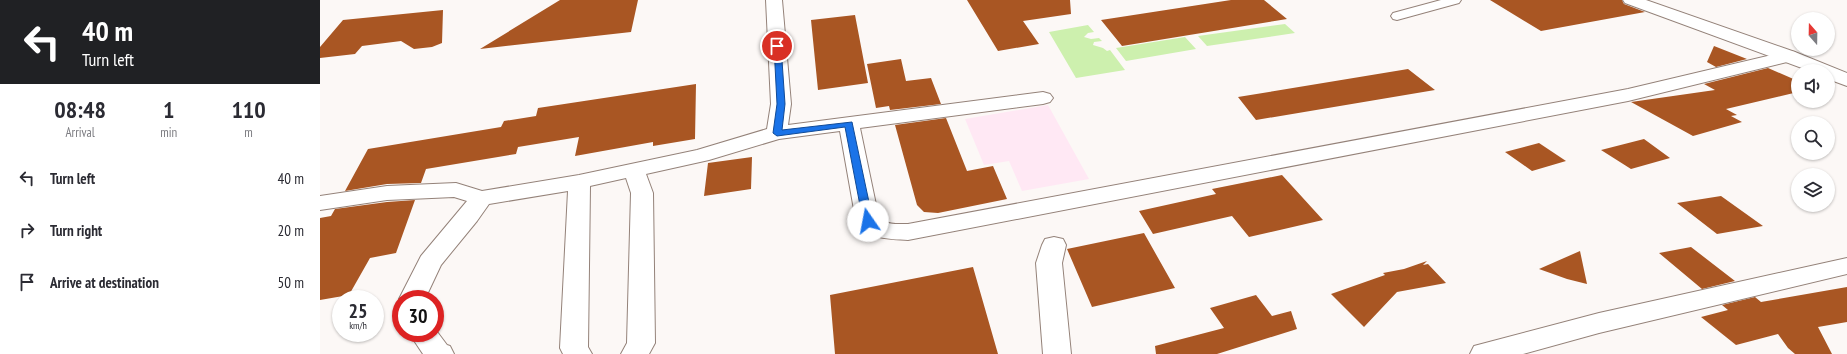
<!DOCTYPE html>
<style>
:root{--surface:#fff;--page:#f2f2f3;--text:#2b2b33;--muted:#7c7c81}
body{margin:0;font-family:"PT Sans Narrow",sans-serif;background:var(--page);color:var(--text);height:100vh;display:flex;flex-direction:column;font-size:15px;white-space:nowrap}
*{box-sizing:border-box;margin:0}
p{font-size:13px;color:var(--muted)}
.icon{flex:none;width:22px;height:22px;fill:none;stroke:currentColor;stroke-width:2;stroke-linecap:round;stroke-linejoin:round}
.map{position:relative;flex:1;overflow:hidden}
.sheet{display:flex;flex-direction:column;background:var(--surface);width:320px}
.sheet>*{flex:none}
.guide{background:#202124;color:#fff;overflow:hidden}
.needle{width:26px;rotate:340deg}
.tools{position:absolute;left:1471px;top:12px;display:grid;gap:8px}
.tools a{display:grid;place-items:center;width:44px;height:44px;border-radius:50%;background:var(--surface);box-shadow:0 1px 3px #0004;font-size:20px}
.speed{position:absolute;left:12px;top:290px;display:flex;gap:8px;font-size:20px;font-weight:700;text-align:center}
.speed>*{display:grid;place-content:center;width:52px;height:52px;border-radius:50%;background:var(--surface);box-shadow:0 1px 3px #0004;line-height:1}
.speed small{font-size:10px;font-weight:400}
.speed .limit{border:6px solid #d22;background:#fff;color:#111}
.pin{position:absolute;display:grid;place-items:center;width:34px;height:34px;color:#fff;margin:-17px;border:2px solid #fff;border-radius:50%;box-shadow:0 1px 4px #0007}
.me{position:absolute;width:44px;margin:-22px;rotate:348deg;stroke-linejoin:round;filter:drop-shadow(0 0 3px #0008)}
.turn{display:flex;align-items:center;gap:14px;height:84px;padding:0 16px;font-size:18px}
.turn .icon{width:52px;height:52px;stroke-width:2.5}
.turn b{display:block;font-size:28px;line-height:34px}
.eta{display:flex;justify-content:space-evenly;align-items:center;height:68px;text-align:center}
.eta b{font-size:24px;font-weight:700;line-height:28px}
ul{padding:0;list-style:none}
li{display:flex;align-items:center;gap:12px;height:52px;padding:0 16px}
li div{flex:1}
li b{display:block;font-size:15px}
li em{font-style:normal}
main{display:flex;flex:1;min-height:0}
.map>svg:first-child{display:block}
.industrial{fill:#ffe8f4}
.green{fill:#cdf0ae}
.building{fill:#a95623}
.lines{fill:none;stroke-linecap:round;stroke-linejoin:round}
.service-casing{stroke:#948279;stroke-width:2}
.minor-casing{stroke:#948279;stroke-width:2}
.tertiary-casing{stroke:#948279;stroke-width:2}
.service{fill:#fff;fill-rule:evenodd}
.minor{fill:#fff;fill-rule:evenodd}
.tertiary{fill:#fff;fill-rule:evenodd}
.route{fill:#1a73e8;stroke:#114b97}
</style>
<main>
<section class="sheet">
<div class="guide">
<div class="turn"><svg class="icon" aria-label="left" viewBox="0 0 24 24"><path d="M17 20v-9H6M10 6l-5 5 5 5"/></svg><div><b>40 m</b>Turn left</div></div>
</div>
<div class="eta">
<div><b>08:48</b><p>Arrival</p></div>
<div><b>1</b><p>min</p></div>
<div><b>110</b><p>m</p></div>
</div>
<ul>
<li><svg class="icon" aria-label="left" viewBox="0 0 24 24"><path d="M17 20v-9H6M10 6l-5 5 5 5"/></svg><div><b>Turn left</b></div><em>40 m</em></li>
<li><svg class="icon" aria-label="right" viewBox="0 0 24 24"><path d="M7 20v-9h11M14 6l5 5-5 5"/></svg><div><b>Turn right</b></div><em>20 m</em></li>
<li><svg class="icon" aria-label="arrive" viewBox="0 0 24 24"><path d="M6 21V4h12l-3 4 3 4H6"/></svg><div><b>Arrive at destination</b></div><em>50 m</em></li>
</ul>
</section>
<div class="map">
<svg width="1527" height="354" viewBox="0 0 1527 354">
<rect width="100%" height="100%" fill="#fcf8f6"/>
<path class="industrial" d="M728,105l41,74 -67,12 -13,-30 -25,4 -19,-46z"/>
<path class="green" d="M965,24l10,9 -88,13 -9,-10z
M768,25l6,7 -6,1 -4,4 7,2 8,-1 3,3 -8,1 -1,3 10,3 4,3 3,-1 15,20 -49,8 -27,-46z
M865,37l11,12 -70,12 -10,-13z"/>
<path class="building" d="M240,0h78l-7,32 -151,17z
M647,0h103l1,14 -48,7 16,23 -41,7z
M911,0h33l23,19 -165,27 -21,-26z
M1170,0h132l2,4 21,8 -104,19z
M123,10l-1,33 -10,4 -18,2 -13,-8 -39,5 -7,8 -35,4v-11l23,-27z
M535,15l13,68 -50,7 -7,-70z
M1394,46l33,13 -31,8 -9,-5z
M581,59l5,22 25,-3 10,26 -51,6 -1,-4 -13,2 -9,-44z
M1448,68l30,13v11l-72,17 11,6 -6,1 11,6 -49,14 -62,-34 84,-12 -11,-6z
M1088,69l27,21 -179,30 -18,-23z
M376,84l-1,55 -42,7v-4l-78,14 4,-19 -61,10 -2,7 -90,15 -5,14 -34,1 -42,7 23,-42 133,-22 3,-6 32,-5 2,-8z
M626,118l21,53 26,-5 14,33 -69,14 -14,-1 -7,-7 -22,-80z
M1324,139l26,19 -39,11 -30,-19z
M1219,143l27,18 -34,10 -27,-19z
M432,157l-1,32 -47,7 4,-33z
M962,175l41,45 -74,17 -17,-21 -79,18 -14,-23 77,-17 -4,-5z
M1401,196l42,30 -46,8 -40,-31z
M95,200l-19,53 -26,5 -21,37 -29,5v-82l11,-2 4,-7 52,-7z
M824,233l31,55 -83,19 -25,-58z
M1371,247l44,34 -33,8 -43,-36z
M1260,251l7,33 -20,-5 -28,-10z
M1107,261l-4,4 5,-1 18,19 -49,9 -33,35 -33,-33 54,-19 -2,-2 21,-4z
M653,267l25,87h-163l-5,-59z
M1527,287v35l-29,5 14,27h-37l-7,-6 -10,-14 -42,11 -35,-28 27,-7 -6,-5 33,-8 6,5z
M936,295l16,21 19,-5 6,18 -80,25h-61l-1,-8 69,-18 -14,-20z"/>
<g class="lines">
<g class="service-casing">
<path id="service" d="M1121,0h20l-2,3 -62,17 -4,-1 -2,-3 2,-3z"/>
</g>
<g class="minor-casing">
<path id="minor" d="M446,0h16l9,104 -3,21 255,-33 7,2 3,4 -3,4 -7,2 -183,24 19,91c9,6 19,5 29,5l720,-135 161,-38 6,1 3,4 -3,4 -167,41 -720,139c-20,-1 -40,-1 -52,-19l-16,-90 -61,8 -70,21 -63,14 7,19 2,150 -6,11h-28l6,-11 4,-150 -5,-15 -36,8 -2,161 4,7h-29l-3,-6 8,-157 -79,13 -12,17 -36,44 -16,34h-24v4l-2,-4 22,-43 46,-55 -13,-4 -67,3 -67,10v-14l67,-10 69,-3 26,8 97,-16 118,-25 70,-21 4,-25z
M734,237l9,2 3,6 -4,18 9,91h-28l-7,-91 6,-18 3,-6z
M1527,258v16l-248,59 -76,21h-53l4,-8 125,-33z
M115,329l12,16 3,1 4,8h-31l-14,-21h26z"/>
</g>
<g class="tertiary-casing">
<path id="tertiary" d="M1303,0h23l149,52 52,21v13l-19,-7v-8h-18l-185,-68z"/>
</g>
<use href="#service" class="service"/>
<use href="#minor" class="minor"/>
<use href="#tertiary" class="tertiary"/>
</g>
<path class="route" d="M457,44l4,2 4,58 -3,26 70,-8 21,99 -2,2h-7l-1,-2 -18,-94 -68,9 -4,-3 4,-29 -3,-58z"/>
</svg>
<div class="tools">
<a><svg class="needle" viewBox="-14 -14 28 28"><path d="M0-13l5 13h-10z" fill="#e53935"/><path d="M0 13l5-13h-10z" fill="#7c7c81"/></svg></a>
<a><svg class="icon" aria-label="sound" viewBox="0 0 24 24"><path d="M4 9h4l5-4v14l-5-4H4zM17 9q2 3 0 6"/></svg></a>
<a><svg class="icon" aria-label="search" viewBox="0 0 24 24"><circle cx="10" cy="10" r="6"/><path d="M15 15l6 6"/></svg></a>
<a><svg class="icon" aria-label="layers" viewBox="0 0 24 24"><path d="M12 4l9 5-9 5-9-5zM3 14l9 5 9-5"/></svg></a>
</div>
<div class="speed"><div>25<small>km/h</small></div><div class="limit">30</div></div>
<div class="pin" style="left:457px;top:46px;background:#d93025"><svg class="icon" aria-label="arrive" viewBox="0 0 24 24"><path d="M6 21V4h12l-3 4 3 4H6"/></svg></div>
<svg class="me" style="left:548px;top:221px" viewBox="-20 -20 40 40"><circle r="19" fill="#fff"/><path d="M0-13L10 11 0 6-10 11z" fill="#1a73e8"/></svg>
</div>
</main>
